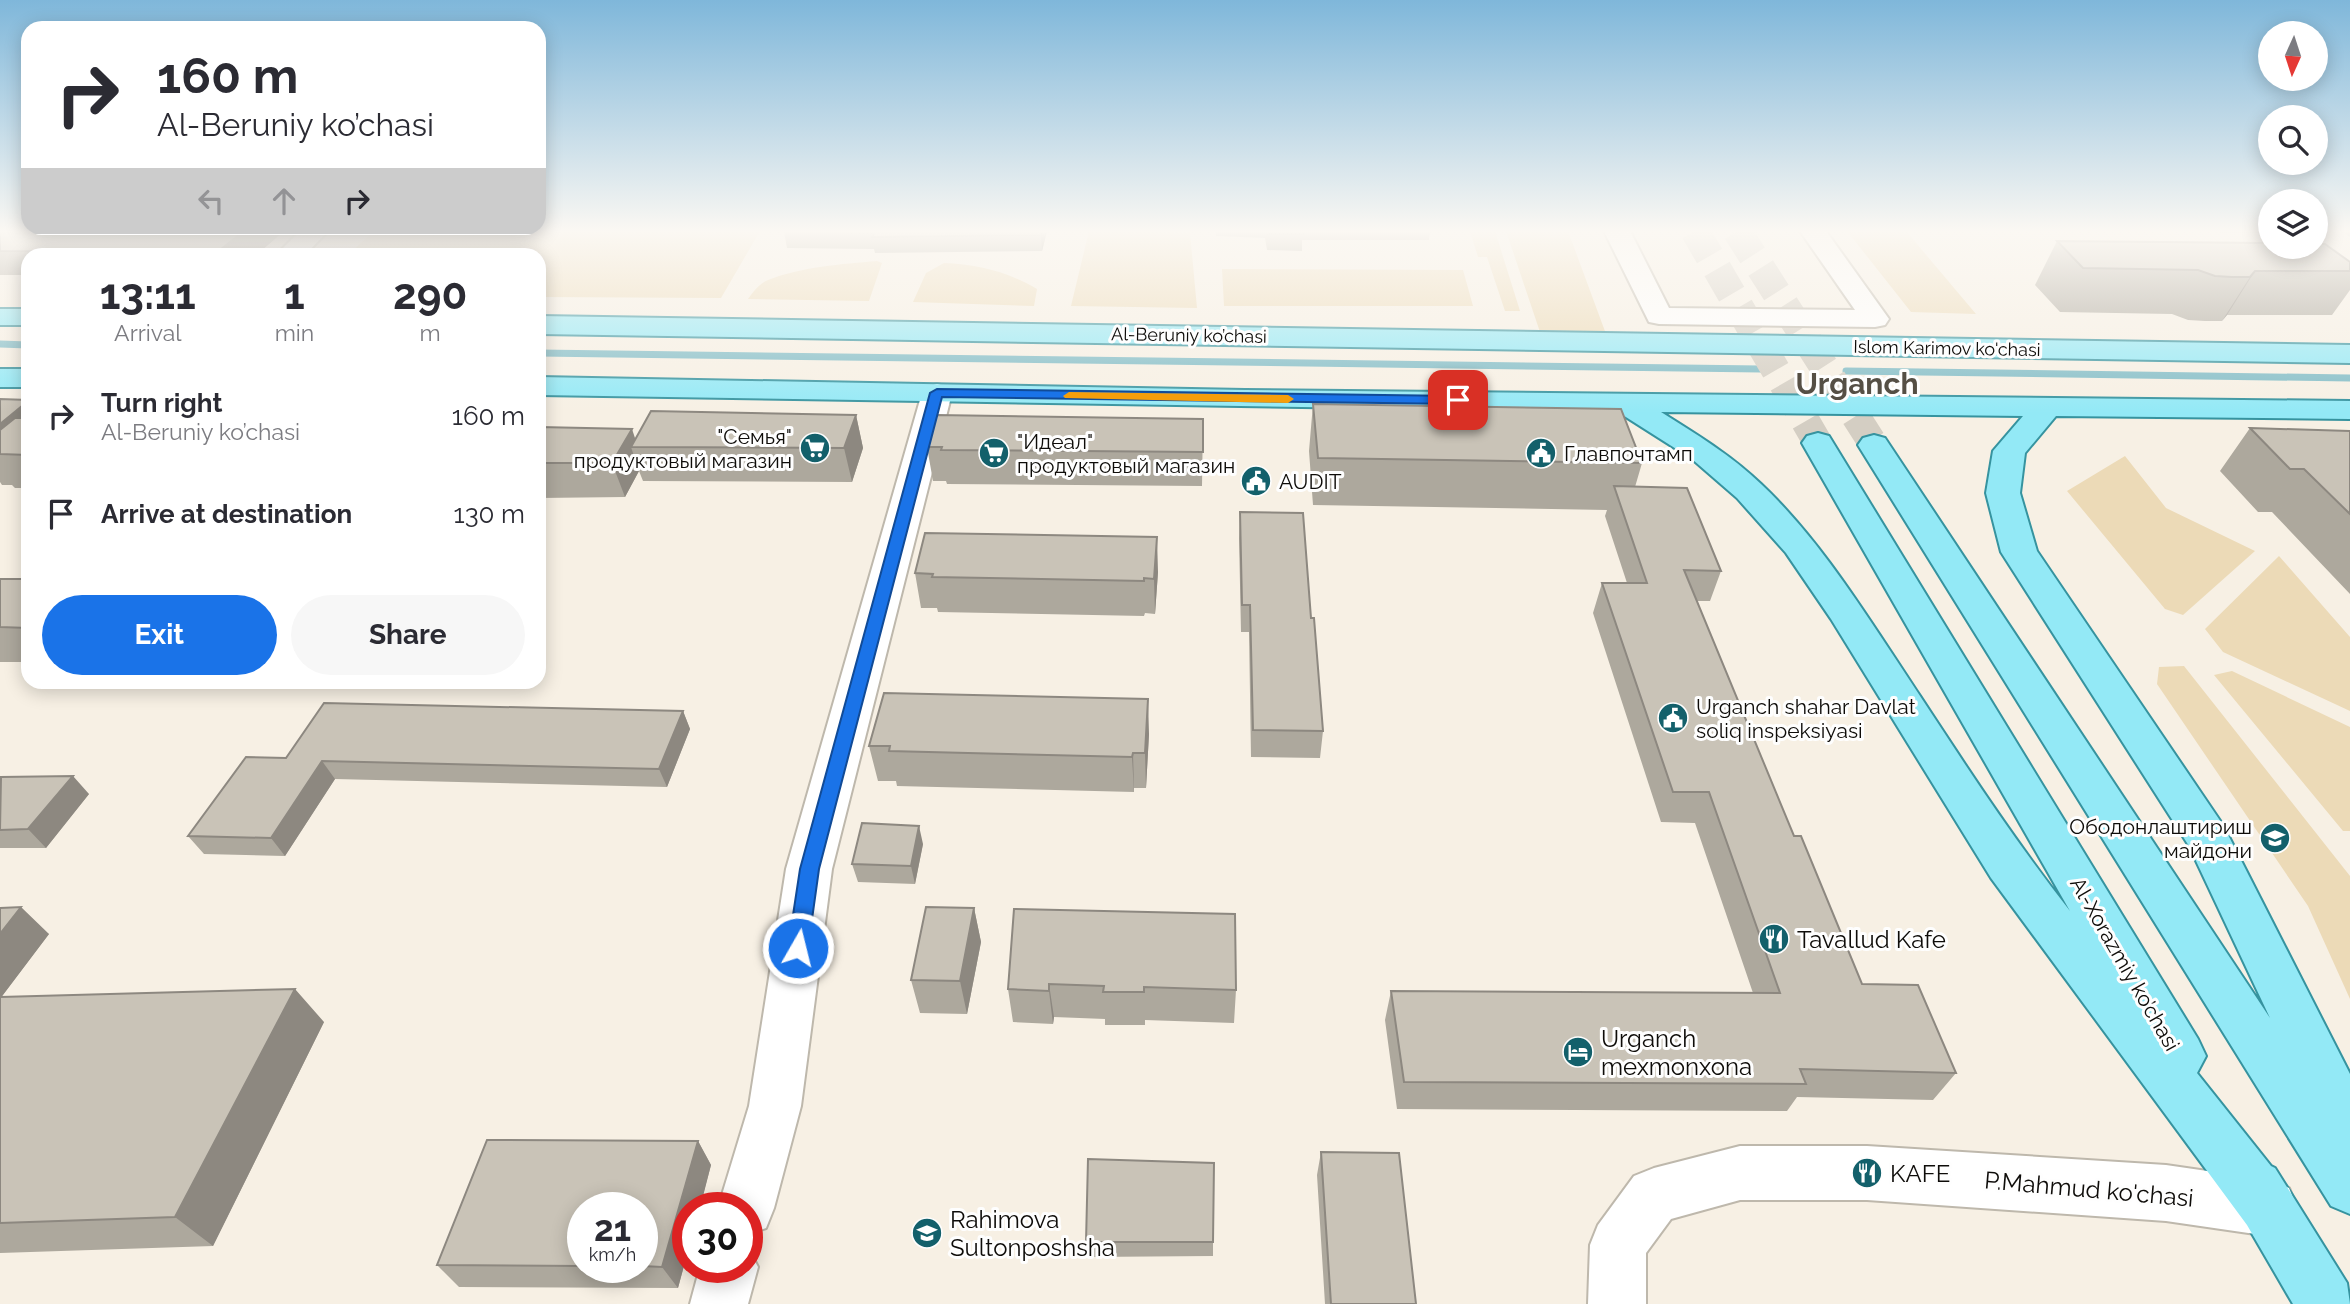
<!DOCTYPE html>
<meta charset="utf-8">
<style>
:root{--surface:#fff;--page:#f7f7f7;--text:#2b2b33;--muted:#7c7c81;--accent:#1a73e8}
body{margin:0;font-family:Raleway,sans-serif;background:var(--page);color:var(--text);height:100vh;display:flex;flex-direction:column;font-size:26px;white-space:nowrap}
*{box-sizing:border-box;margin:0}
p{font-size:23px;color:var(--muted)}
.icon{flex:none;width:38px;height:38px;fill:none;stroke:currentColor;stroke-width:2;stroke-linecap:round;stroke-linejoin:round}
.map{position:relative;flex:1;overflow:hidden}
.drawer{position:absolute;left:21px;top:248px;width:525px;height:441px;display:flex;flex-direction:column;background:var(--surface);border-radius:21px;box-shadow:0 4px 18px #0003}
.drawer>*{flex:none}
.hud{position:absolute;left:21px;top:21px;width:525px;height:214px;border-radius:21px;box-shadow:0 4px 18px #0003;background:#fff;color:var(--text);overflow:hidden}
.needle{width:46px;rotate:183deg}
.controls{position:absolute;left:2258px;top:21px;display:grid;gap:14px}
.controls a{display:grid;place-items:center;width:70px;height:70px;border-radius:50%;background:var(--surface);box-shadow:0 4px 18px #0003;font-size:35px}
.speed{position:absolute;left:567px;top:1192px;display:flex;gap:14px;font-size:35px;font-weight:700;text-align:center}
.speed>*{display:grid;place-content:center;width:91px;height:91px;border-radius:50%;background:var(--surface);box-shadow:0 4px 18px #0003;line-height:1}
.speed small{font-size:18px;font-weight:400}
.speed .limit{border:10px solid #d22;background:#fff;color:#111}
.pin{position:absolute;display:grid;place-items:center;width:60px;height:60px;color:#fff;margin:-30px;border-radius:14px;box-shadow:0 4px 10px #0006}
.me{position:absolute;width:77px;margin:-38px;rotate:8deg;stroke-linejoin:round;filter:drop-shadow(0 0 5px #0008)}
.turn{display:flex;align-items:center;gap:24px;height:147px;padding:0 21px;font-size:32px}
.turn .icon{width:91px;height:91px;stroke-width:2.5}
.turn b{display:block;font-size:49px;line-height:60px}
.lanes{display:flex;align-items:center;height:66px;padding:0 21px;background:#0003;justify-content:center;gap:35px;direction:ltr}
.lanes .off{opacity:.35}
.eta{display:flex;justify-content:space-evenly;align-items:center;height:119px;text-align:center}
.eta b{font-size:42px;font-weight:700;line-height:49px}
.primary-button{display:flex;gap:14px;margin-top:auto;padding:14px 21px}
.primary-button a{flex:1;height:80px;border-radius:42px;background:var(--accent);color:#fff;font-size:28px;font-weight:700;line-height:80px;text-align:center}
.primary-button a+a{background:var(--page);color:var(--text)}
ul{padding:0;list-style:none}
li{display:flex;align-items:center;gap:21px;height:98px;padding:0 21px}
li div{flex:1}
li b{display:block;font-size:26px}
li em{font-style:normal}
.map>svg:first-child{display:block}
.green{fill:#ecdab7}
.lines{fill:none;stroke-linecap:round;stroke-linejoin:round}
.stream{stroke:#81bcc6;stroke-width:7}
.major-tunnel{stroke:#d4cec3;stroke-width:29;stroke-dasharray:29 15;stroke-linecap:butt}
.minor-casing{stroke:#beb8ac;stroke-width:4}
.major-casing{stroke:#36939f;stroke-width:4}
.minor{fill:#fff;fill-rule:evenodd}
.major{fill:#93e9f6;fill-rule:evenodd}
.wall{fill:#ada89d;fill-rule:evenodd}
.shaded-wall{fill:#8d8880}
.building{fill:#c9c3b7;stroke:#8d8880;stroke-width:2}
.route{fill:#1a73e8;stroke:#114b97;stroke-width:2}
.slow{fill:#f59e0b}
.labels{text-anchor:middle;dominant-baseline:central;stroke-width:6;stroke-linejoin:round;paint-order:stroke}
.far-street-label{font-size:18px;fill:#0e0c09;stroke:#fefefe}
.poi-label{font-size:21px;fill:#0e0c09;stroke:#fefefe;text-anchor:start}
.street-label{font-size:21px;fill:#0e0c09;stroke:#fefefe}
.near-poi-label{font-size:24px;fill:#0e0c09;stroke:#fefefe;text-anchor:start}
.near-street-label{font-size:24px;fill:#0e0c09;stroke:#fefefe}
.far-town-label{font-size:30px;font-weight:bold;fill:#554f45;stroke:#fefefe}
</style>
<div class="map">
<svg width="2350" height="1304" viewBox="0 0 2350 1304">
<rect width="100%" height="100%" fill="#f7f0e4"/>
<path class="green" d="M374,231h386l-39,67 -182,-1v-41l-191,-1z
M1089,231l101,2 7,75 -126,-2z
M1470,231h25l25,80h-15l-18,-54h-9z
M1506,231h62l38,103 -66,-2z
M1847,231h59l70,83 -65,-2z
M877,261l5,2 -13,38 -121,-2c6,-8 11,-15 20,-19 33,-13 74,-16 109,-19z
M944,263c32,1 65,9 93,26l-3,17 -121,-4 13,-29z
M1222,269l241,1 10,36h-249z
M2125,456l41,52 89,43 -72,64 -18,-6 -98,-118z
M2279,556l71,81v74l-127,-59 -18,-23z
M2184,666l166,210v123l-42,-93 -151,-222 2,-17z
M2232,671l118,56v104h-7l-129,-156z"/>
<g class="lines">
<path class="stream" d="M0,344l28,1
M539,353l1222,16
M1846,371l504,7"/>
<path class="major-tunnel" d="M1695,231l123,212
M1737,231l137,214"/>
<g class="minor-casing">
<path id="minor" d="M300,231h28l-24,25h-29z
M1604,231h26l39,77 186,2 -55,-79h26l63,88 -4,6 -10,2 -216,-3 -10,-2z
M937,384l11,3 4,6 -120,476 -31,237 -27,102 -8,20 -19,7v-27h-29l31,-102 37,-237 136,-476 4,-6z
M1740,1146h127l299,19 103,15 20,8 8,20 -8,20 -20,8 -103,-15 -299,-21h-127l-69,19 -25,34v51h-58l2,-59 8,-20 36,-49 20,-8z
M747,1246l11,21 -10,37h-58l10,-37h47z"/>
</g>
<g class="major-casing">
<path id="major" d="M0,309h28v16h-28z
M539,316l1811,29v18l-1811,-29z
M0,369h28v18h-28z
M539,377l706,13 1105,11v18l-294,-3 -31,37 -5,40 17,58 186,274 127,249v140l-19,-8 -473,-761 5,-7 11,-3 11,3 385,580 -81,-172 -188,-294 -15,-59 7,-42 30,-35 -362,-4c35,22 70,43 100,72 54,51 95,115 136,177 56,85 110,170 173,250l-268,-468 5,-7 11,-3 11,3 369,603 8,17 -9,17 74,93 4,2 72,115 3,21h-57l-46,-79 -256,-347 -160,-259 -45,-66 -49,-55 -45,-39 -74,-47 -1079,-17z"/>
</g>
<use href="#minor" class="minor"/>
<use href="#major" class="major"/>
</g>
<path class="wall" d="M0,231h283v1l-28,24h-227v19h-28z
M1047,231l-5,20 -167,2 -1,-4 -87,-1 -3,-16z
M1216,231h214l-1,9h-127v11l-35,-1 -2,-12 -49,-2z
M2218,231h45l-2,2h-41z
M2341,231h9v6z
M2057,241l293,21v28l-18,25h-105l-5,6h-17l-17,-1 -16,-6 -112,-2 -25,-27z
M0,399l28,1v88h-13l-3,-3h-10l-2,-3z
M1313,404l329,59 -7,24 86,84 -11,30h-13l97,235 68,148 94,89 -23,27 -136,-3 -10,14 -390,-2 -12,-89 6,-29 362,2 -58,-170 -34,-1 -68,-209 9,-30h25l-22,-67 2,-6 -294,-5 -4,-54z
M856,415l7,33 -11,34 -209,-1 -4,-10 -14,26 -86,1v-71l96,12z
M1203,419l-1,67 -255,-2 -1,-3h-13l-6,-34z
M2250,428l100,3v163l-78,-82h-14l-38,-41z
M1240,512l71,106 12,113 -3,27 -69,-1 -2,-125h-8l-2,-94z
M1158,572l-3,42 -10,-1 -1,3 -206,-4 -1,-4h-16l-6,-35z
M0,579h28v83h-28z
M683,711l7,18 -23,58 -332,-8 -50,77 -81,-2 -16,-18 98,-78z
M1149,734l-3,54h-12v4l-237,-6 -1,-5h-18l-9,-35z
M0,777l89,17 -43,54h-46z
M923,844l-8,40 -57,-2 -6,-18z
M0,908l49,26 -48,63 323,25 -111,224 -213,7z
M974,908l7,34 -14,72 -47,-1 -9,-33z
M1014,909l222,81 -2,33 -89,-3v5h-40v-6l-51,-2 -1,7 -40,-2 -5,-33z
M698,1141l13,24 -33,123 -219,-1 -22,-22zM583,1208h59v59h-59z
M1321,1152l95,152h-91l-8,-129z
M1086,1242h127v14l-125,1z"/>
<path class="shaded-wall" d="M244,231h39v1l-28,24h-38l-1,-3z
M1042,231h5l-5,20 -1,-16z
M2255,271l-28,44 -5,6 28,-44z
M28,401v54l-28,-6v-25z
M856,415l7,33 -11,34 -8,-34z
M632,429l6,18h-7l8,24 -14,26 -13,-34z
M1157,537l1,35 -3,42 -1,-35z
M1148,699l1,35 -3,54 -1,-35z
M683,711l7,18 -23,58 -8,-18z
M1133,753l1,35v4l-2,-35z
M322,761l13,18 -50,77 -14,-18z
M73,776l16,18 -43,54 -18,-19z
M919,826l4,18 -8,40 -4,-18z
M21,907l28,27 -49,65v-65z
M974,908l7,34 -14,72 -7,-33z
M1049,984l5,33 -1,7 -4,-33z
M295,989l29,33 -111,224 -38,-29z
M698,1141l13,24 -11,43h-12v43l-10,37 -16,-21z"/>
<path class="building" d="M0,231h244l-28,22 -216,-2z
M784,231h258l-1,4 -169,2 2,-4 -90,-1z
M1267,231h36v3h-35z
M2057,241l213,2v4h45v-3h10l25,18v9h-95l-5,6h-18l-17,-1 -17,-6 -115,-2z
M0,399l28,1v1l-28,23z
M1313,404l308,5 21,54 -324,-5z
M651,411l205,4 -12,33 -213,-1z
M936,415l267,4v33l-262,-2 1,-3h-15z
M15,418h13v37l-28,-1v-24z
M539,427l93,2 -20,34h-73z
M2250,428l100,3v83l-46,-45h-14z
M1614,486l73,2 34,83 -37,-1 110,266h7l61,148 56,1 38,88 -156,-4 6,15 -402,-2 -13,-91 389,2 -71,-201h-36l-71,-209h45z
M1240,512l63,1 8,105h3l9,113 -70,-1 -3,-125h-8z
M925,533l232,4 -3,42 -10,-1v3l-212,-4 1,-3 -18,-1z
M0,579h28v49l-28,-1z
M884,693l264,6 -3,54h-12l-1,4 -243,-6 1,-5h-21z
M324,703l359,8 -24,58 -337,-8 -51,77 -83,-2 58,-79 40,1z
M73,776l-45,53 -28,1 1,-53z
M862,823l57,3 -8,40 -59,-2z
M21,907l-21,27v-26z
M926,907l48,1 -14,73 -49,-1z
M1014,909l221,5 1,76 -92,-3v5h-41l1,-6 -55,-2v7l-41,-2z
M295,989l-120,228 -175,6v-226z
M487,1140l211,1 -36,126 -20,-1v-58h-59v58l-146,-1z
M1321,1152l78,1 17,151h-85z
M1088,1159l126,4 -1,79h-127z"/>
<linearGradient id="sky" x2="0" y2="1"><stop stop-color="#7fb7da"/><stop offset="0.56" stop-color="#fbf8f3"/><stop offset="1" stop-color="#fbf8f3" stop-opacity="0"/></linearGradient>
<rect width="2350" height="413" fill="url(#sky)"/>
<path class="route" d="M937,389l521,7 7,4 -7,4 -516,-7 -123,472 -11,79 -3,6 -7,2 -7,-2 -3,-6 12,-79 130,-476z"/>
<path class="slow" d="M1069,392l219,3 6,4 -6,4 -223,-5 -2,-2z"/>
<defs>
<g id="supermarket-disc" transform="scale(1.575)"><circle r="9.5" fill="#13606b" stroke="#fefefe"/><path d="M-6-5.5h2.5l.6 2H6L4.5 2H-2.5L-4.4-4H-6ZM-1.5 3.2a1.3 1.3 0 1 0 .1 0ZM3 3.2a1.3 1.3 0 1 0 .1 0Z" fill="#fff"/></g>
<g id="civic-disc" transform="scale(1.575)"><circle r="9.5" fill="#13606b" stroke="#fefefe"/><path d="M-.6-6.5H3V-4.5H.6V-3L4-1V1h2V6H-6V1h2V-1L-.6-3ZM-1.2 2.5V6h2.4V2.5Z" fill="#fff"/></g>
<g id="school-disc" transform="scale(1.575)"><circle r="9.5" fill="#13606b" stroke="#fefefe"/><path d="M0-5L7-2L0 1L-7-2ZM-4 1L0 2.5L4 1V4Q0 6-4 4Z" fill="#fff"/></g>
<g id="restaurant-disc" transform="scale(1.575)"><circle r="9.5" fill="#13606b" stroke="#fefefe"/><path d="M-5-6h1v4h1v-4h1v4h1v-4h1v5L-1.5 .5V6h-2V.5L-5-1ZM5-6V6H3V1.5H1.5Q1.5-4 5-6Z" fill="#fff"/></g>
<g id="hotel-disc" transform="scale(1.575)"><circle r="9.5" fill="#13606b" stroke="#fefefe"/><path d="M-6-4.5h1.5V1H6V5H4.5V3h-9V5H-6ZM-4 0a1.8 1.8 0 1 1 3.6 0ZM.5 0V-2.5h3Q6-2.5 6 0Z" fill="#fff"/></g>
</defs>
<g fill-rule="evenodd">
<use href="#supermarket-disc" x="815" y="448"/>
<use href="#supermarket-disc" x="994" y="453"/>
<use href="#civic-disc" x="1541" y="453"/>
<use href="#civic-disc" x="1256" y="481"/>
<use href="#civic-disc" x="1673" y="718"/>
<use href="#school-disc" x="2275" y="838"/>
<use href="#restaurant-disc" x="1774" y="939"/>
<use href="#hotel-disc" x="1578" y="1052"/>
<use href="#restaurant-disc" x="1867" y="1173"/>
<use href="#school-disc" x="927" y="1233"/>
</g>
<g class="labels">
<g class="far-street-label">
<text transform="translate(1189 335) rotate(1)">Al-Beruniy ko’chasi</text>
<text transform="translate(1947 348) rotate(1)">Islom Karimov ko'chasi</text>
</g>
<g class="poi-label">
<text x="792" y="436" text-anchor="end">"Семья"<tspan x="792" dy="24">продуктовый магазин</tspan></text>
<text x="1017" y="441">"Идеал"<tspan x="1017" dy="24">продуктовый магазин</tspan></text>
<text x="1564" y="453">Главпочтамп</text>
<text x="1279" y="481">AUDIT</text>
<text x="1696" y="706">Urganch shahar Davlat<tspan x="1696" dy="24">soliq inspeksiyasi</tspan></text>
<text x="2252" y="826" text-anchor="end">Ободонлаштириш<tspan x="2252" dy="24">майдони</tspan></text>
</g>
<g class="street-label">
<text transform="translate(2125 964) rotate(60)">Al-Xorazmiy ko’chasi</text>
</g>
<g class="near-poi-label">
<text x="1797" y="939">Tavallud Kafe</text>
<text x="1601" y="1038">Urganch<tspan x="1601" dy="28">mexmonxona</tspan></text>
<text x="1890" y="1173">KAFE</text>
<text x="950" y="1219">Rahimova<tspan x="950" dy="28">Sultonposhsha</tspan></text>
</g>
<g class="near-street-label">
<text transform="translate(2089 1189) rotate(5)">P.Mahmud ko'chasi</text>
</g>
<g class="far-town-label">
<text x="1857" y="383">Urganch</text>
</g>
</g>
</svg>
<div class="controls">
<a><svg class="needle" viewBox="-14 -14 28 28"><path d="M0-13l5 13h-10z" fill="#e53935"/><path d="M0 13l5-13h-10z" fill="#7c7c81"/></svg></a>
<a><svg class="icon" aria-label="search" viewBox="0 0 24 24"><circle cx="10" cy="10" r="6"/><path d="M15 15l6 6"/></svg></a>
<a><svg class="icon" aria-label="layers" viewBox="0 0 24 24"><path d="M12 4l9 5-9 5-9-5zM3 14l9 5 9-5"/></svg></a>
</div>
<div class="speed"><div>21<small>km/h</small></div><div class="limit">30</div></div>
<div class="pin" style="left:1458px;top:400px;background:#d93025"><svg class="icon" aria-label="arrive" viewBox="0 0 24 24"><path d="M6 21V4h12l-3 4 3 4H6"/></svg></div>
<svg class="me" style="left:798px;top:948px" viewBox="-20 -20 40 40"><circle r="17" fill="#1a73e8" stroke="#fff" stroke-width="3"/><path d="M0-11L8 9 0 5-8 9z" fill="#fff"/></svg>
<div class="hud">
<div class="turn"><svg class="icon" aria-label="right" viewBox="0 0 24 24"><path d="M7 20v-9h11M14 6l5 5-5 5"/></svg><div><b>160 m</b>Al-Beruniy ko’chasi</div></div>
<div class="lanes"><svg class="icon off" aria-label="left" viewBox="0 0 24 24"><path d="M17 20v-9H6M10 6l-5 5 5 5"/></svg><svg class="icon off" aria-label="ahead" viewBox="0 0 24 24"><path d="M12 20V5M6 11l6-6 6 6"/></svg><svg class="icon" aria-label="right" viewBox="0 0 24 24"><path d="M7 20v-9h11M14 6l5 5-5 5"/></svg></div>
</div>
<section class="drawer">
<div class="eta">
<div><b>13:11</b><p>Arrival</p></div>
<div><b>1</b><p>min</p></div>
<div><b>290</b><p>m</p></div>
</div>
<ul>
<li><svg class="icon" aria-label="right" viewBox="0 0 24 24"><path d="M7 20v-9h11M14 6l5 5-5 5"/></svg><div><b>Turn right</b><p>Al-Beruniy ko’chasi</p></div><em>160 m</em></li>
<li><svg class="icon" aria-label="arrive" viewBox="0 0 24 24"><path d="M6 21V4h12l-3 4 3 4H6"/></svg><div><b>Arrive at destination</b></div><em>130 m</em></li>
</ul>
<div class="primary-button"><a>Exit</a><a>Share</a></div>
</section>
</div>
